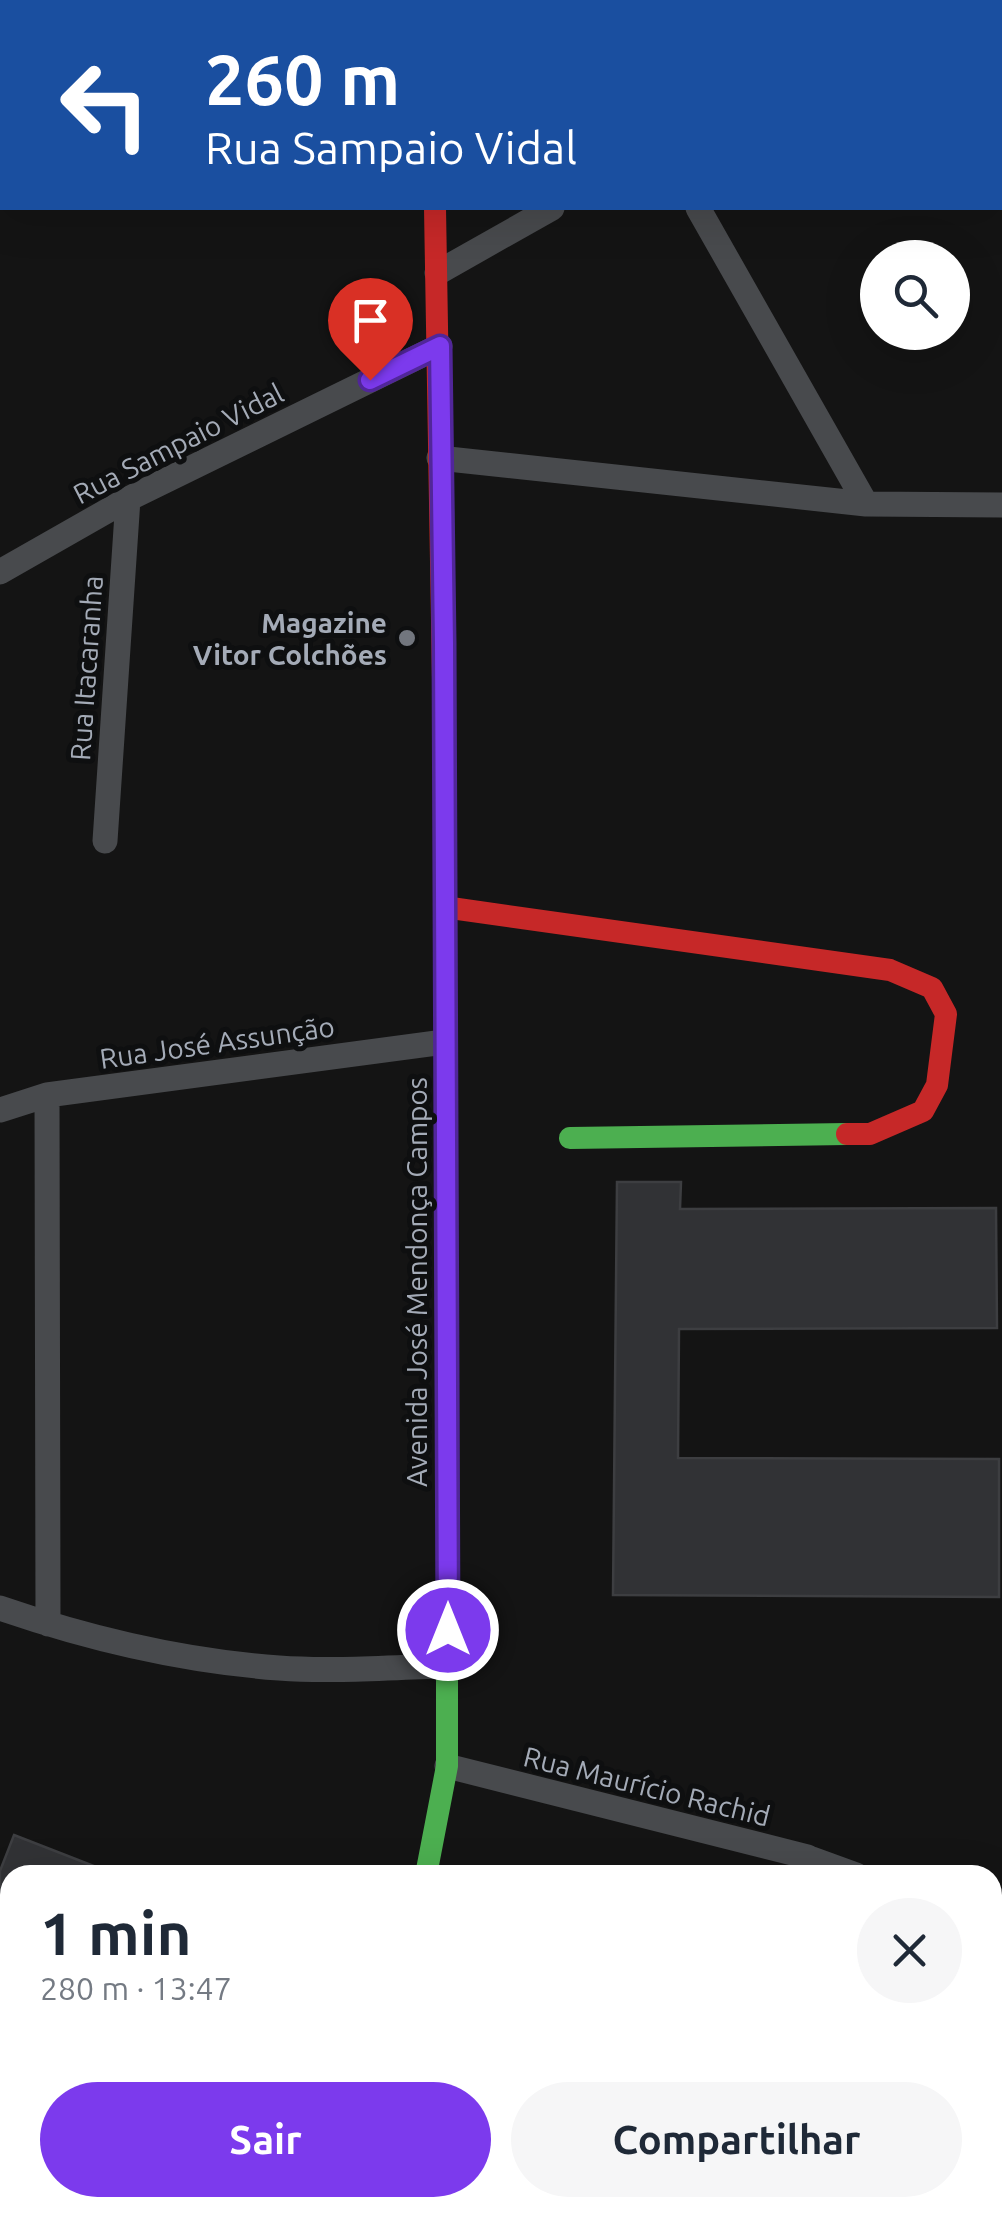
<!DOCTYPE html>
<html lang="pt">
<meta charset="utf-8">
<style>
:root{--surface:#fff;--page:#f6f6f7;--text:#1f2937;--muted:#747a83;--accent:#7c3aed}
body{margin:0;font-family:Ubuntu,sans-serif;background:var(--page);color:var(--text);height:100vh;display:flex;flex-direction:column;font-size:38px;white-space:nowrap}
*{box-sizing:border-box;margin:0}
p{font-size:32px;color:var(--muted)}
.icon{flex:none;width:55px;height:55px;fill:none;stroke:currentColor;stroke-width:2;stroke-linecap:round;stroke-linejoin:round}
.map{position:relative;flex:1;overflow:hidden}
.side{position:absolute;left:0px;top:1865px;width:1002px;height:352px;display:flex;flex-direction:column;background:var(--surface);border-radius:30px 30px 0 0;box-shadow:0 10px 40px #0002}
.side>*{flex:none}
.banner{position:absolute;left:0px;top:0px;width:1002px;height:210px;box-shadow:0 10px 40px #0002;background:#1a4fa0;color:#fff;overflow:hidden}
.fabs{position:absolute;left:860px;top:240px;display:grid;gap:20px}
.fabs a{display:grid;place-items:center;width:110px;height:110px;border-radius:50%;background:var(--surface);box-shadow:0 10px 40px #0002;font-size:50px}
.pin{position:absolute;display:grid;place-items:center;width:85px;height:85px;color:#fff;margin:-102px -42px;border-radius:50% 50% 50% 0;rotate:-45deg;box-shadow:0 0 10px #0007}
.pin .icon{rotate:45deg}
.me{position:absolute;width:110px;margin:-55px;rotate:0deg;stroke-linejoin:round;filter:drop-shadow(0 0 8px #0008)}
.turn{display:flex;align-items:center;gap:35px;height:210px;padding:0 40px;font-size:45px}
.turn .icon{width:130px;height:130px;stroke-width:2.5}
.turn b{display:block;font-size:70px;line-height:85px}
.round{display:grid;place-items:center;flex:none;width:105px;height:105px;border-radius:52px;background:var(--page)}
.overview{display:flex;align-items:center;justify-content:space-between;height:170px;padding:0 40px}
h1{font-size:60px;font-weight:700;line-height:75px}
.primary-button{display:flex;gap:20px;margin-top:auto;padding:20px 40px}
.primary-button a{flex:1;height:115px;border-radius:60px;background:var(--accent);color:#fff;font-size:40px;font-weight:700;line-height:115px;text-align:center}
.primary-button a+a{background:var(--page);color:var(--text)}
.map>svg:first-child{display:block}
.green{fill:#181f19}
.building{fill:#313235;stroke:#3d3e41;stroke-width:2.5}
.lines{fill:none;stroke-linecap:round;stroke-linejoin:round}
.street{stroke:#484a4d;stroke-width:25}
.fast{stroke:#4caf50;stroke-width:22}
.slow{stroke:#ffc107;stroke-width:22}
.jam{stroke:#c62828;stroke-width:22}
.route-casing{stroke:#51269a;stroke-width:25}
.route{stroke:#7c3aed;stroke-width:18}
.poi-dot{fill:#72767e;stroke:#0e0f10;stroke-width:4}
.labels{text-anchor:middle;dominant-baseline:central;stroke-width:10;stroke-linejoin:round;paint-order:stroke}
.street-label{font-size:28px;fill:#a4abb7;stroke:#0e0f10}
.poi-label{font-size:28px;font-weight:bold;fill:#a4abb7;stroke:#0e0f10;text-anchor:end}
</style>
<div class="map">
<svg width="1002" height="2217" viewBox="0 0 1002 2217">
<rect width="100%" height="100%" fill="#141414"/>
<path class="green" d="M809,2208h93l6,9h-93z"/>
<path class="building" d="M184,0h69l-4,2z
M617,1182h64l-1,27 316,-1 1,120 -318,1 -1,129 321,1v138l-386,-2z
M14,1835l90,35 -2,5h-92v124l-10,-4v-124z"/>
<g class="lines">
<path class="street" d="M985,0l1,2
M293,2l4,-2
M912,2l4,-2
M1000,26l2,3
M0,175l2,-1
M698,208l168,296
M437,273l115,-65
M439,458l427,46 136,1
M0,572l128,-73 312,-153
M105,841l23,-342
M47,1095l1,529
M0,1110l47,-15 397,-53
M0,1608c90,31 184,53 279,60 55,4 114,-1 169,-2
M447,1766l361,91 19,18
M812,1859l44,16
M992,1915l10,1
M992,2023l10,9
M0,2073l10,5"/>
<path class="fast" d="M429,0v2
M570,1138l277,-4
M426,1875l21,-109v-367"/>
<path class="slow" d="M445,798l2,601
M286,2217l7,-9"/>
<path class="jam" d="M435,208l10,590
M444,907l446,63 42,18 14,26 -9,71 -14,26 -53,23h-23"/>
</g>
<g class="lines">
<g class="route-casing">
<path id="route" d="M370,380l70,-34 4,297 4,987"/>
</g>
<use href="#route" class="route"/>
</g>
<circle class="poi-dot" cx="407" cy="638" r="10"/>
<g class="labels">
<g class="street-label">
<text transform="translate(178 443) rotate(-27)">Rua Sampaio Vidal</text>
<text transform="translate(86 668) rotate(-86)">Rua Itacaranha</text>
<text transform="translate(217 1042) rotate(-8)">Rua José Assunção</text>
<text transform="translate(416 1282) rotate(-90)">Avenida José Mendonça Campos</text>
<text transform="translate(647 1786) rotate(14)">Rua Maurício Rachid</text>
</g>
<g class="poi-label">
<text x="387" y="622">Magazine<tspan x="387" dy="32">Vitor Colchões</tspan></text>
</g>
</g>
</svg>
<div class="fabs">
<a><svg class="icon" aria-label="search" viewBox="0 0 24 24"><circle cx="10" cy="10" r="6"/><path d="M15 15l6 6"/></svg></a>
</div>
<div class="pin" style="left:370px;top:380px;background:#d93025"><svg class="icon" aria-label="arrive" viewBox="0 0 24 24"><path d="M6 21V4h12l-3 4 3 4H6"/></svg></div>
<svg class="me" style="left:448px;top:1630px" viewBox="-20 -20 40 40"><circle r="17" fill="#7c3aed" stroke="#fff" stroke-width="3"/><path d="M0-11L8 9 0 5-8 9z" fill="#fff"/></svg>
<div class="banner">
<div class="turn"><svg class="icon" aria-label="left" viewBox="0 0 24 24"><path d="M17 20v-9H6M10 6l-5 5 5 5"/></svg><div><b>260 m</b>Rua Sampaio Vidal</div></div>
</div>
<section class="side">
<div class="overview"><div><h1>1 min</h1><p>280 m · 13:47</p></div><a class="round"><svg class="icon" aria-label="close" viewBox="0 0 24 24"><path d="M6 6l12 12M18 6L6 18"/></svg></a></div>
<div class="primary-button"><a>Sair</a><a>Compartilhar</a></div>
</section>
</div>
